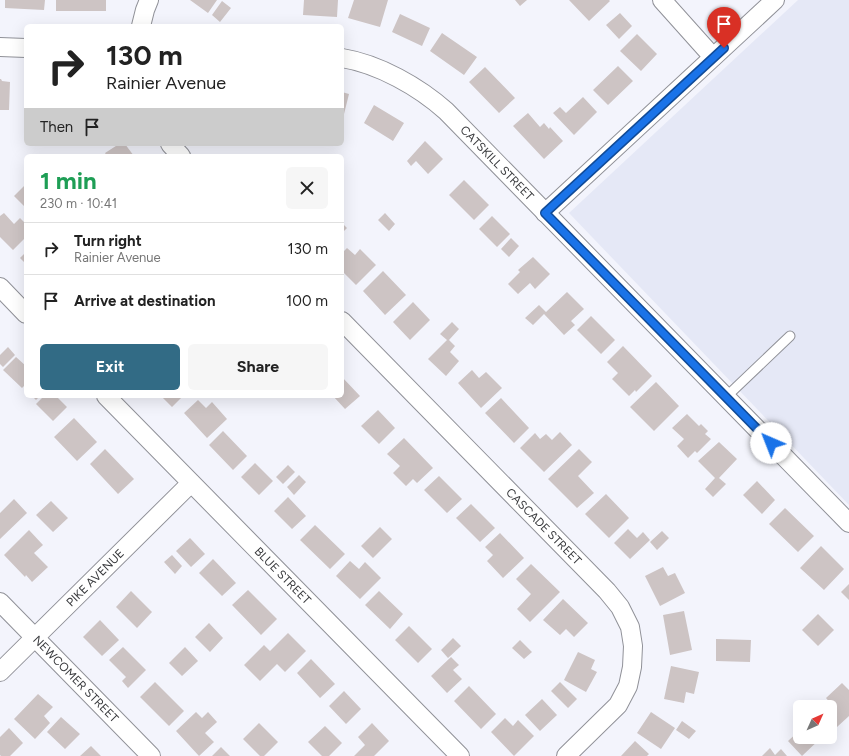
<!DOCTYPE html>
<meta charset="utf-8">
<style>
:root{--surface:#fff;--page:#f6f6f6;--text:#222;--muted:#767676;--line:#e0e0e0;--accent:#326b85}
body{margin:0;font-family:Figtree,sans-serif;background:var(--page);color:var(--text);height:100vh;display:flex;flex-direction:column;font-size:15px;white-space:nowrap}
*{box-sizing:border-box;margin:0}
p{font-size:13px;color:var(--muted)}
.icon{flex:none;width:22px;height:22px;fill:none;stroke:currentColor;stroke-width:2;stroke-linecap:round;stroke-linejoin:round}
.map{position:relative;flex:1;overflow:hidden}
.sheet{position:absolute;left:24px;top:154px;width:320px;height:244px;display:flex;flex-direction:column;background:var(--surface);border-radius:6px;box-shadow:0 4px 16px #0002}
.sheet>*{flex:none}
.hud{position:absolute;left:24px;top:24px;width:320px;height:122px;border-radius:6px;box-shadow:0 4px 16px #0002;background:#fff;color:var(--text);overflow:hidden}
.needle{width:26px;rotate:45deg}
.tools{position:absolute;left:793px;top:700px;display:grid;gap:8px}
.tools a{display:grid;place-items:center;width:44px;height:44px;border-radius:6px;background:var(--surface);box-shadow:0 4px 16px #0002;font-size:20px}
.pin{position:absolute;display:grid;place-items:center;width:34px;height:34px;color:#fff;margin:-41px -17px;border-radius:50% 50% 50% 0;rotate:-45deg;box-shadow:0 0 4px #0007}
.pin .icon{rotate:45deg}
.me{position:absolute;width:44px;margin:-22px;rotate:316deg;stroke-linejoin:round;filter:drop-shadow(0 0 3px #0008)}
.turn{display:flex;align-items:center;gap:14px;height:84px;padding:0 16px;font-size:18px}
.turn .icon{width:52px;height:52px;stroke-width:2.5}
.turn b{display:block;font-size:28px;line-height:34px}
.then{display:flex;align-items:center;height:38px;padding:0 16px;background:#0003;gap:8px;font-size:15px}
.round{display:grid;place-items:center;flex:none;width:42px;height:42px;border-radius:6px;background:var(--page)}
.headline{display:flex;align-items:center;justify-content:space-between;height:68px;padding:0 16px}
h1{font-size:24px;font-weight:700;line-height:30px;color:#1e9e55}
.cta{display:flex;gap:8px;margin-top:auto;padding:8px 16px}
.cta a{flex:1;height:46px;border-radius:6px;background:var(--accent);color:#fff;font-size:16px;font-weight:700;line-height:46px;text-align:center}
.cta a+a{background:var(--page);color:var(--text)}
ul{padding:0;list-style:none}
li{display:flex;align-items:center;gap:12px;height:52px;padding:0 16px;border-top:1px solid var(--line)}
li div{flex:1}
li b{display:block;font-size:15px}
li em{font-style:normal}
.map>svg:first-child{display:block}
.built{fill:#e5e8f6}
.building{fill:#cdc4c4}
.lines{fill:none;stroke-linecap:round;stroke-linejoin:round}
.service-casing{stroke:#909198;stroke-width:11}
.minor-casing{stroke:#909198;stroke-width:20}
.service{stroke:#fff;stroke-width:9}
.minor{stroke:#fff;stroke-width:18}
.route-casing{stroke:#114b97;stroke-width:10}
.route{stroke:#1a73e8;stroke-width:7}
.labels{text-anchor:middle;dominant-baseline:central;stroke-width:4;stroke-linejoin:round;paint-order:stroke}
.street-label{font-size:12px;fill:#393a3d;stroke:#fff}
</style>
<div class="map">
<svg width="849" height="756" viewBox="0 0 849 756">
<rect width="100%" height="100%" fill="#f3f4fc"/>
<path class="built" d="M798,0h51v505l-280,-292z"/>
<path class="building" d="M5,0h40l-1,10 -39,-2z
M56,0h50v11h-50z
M190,0h27l-9,13z
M304,0h34l-1,17 -34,-2z
M354,0h34l-8,27 -32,-9z
M515,0h12l-7,6z
M569,0h40l1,1 -21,20z
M222,1l9,7 -11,14 -8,-7z
M620,13l12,13 -13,13 -13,-14z
M400,14l30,14 -8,18 -30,-14z
M442,33l35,24 -13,18 -34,-24z
M637,34l20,20 -16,17 -21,-20z
M618,66l15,15 -25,24 -15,-15z
M485,67l30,31 -16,15 -30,-31z
M0,79h1l1,2 8,1 -1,28h-9z
M342,92l7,2 -5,20 -2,-1z
M583,97l14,15 -23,23 -21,-22 7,-6 6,6z
M374,105l30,18 -11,18 -29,-18z
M528,113l12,14 4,-4 5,6 1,-2 13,14 -19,18 -31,-33z
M425,141l18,18 -15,15 -12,-13 -5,5 -4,-5z
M119,144h6l9,12h-27l-2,-3z
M464,180l25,25 -15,15 -25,-25z
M26,184v24l-12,-12z
M4,213l10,11 6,-6 6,6v13l-13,13 -13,-13v-21z
M385,213l10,11 -6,7 -11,-11z
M492,216l18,18 -13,13 -18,-18z
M342,223l5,5 -5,5z
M511,238l8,8 -10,11 -8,-8z
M347,248l8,7 5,-6 16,16 -20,20 -14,-14v-18z
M26,252v12l-6,-6z
M533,257l17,17 -15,15 -5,-6 -12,11 -10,-10 12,-12 -2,-2z
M383,271l23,24 -21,20 -22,-24z
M567,292l17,17 -13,12 4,4 -11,10 -20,-21 -11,11 -8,-7 14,-13 7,7z
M413,302l17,18 -20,20 -17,-18z
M591,316l24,24 -14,14 -24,-24z
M452,322l7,7 -10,11 6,6 -5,6 9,9 -13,15 -18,-17 19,-19 -7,-6z
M623,346l29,30 -16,16 -1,-2 -6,6 -17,-17 6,-6 -11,-11z
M8,347l7,8 -12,12 -3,-3v-9z
M16,357l10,9v18l-4,4 -19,-18z
M472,370l7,8 7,-6 16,16 -21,20 -23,-25z
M342,377l18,19 -15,13 -12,-13h9z
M656,382l23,24 -25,25 -24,-24z
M32,396h8l-4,4z
M44,396h12l11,11 -14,14 -17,-17z
M161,396h22l-11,11z
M501,398l28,30 -15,15 -29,-30z
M198,400l8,8 6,-6 15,17 -20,19 -23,-25z
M378,410l17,18 -16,16 -18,-18z
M687,414l12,12 2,-2 7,7 -3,3 6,5 -14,14 -2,-2 -7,7 -11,-12 7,-7 -12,-11z
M74,418l23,24 -20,19 -23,-24z
M223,431l24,25 -14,14 -24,-25z
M560,432l12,13 -28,27 -24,-24 15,-15 5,6 6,-5 6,6z
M404,438l29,30 -16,15 -4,-4 -7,7 -13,-13 7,-7 -13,-12z
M719,442l18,17 -18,19 7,6 -13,13 -8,-8 10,-11 -17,-17z
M105,449l29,30 -16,15 -28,-30z
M579,449l13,13 -14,14 16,17 -17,15 -29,-29z
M255,463l18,18 -14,14 -18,-18z
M288,465l7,7 -12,12 -7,-7z
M299,475l7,7 -12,13 -7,-8z
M439,476l23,23 -15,14 -23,-23z
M757,481l18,19 -13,14 -19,-19z
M606,494l23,24 -20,20 -24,-24z
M288,497l18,19 -14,13 -18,-18z
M14,499l13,14 -27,26v-26z
M51,501l17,17 -15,14 -17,-17z
M471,504l24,24 -15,14 -24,-24z
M785,508l29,28 -16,16 -29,-28z
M315,525l30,29 -15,15 -30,-29z
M380,527l12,12 -19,19 -12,-12z
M628,529l9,9 6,-6 7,8 -20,19 -16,-16z
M29,530l14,15 -9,8 14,14 -16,15 -6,-7 -1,2 -21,-22z
M662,531l7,7 -12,12 -7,-8z
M500,533l24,25 -21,20 -16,-17 6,-6 -8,-8z
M190,538l15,16 -14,13 -15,-16z
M821,546l23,23 -20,21 -24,-22z
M172,555l10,11 -7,8 -11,-12z
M213,559l23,24 -14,13 -23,-23z
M350,561l9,8 6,-7 16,16 -21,21 -24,-23z
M531,564l29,28 -30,30 -13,-13 14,-15 -15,-15z
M663,567l5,9 7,-3 10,20 -25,13 -15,-30z
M849,584v16l-8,-8z
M248,590l29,29 -16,16 -29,-30z
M131,591l21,21 -15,16 -21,-21z
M379,591l24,23 -13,15 -25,-24z
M563,599l25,24 -14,14 -8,-8 -6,6 -17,-15z
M684,611l8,39 -22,5 -7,-40z
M818,614l16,16 -16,16 -16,-16z
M100,620l19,20 -17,16 -19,-19z
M209,623l14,15 -13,14 -15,-15z
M409,626l23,23 -14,14 -23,-23z
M288,633l18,18 -21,21 -8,-8 -17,17 -16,-16 20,-20 6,6z
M453,638l8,8 -13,12 -7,-8z
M716,639l35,1 -1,22 -34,-1z
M520,640l12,12 -8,7 -12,-11z
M123,647l23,23 -18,18 -6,-7 4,-4 -17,-17z
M185,647l13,14 -16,15 -13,-13z
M578,652l17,8 -4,9 6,3 -11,20 -22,-12z
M451,657l8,8 -6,5 9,9 -15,14 -16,-17z
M311,659l24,25 -15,14 -23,-25z
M671,666l28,6 -5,22 -8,-2 -2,11 -20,-4z
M155,682l29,29 -15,15 -29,-29z
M560,682l17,17 -9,9 -17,-17z
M842,683l7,7v26l-12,11 -7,-8v-12l2,-2 -6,-7z
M469,686l27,28 -15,15 -27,-28z
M344,691l17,18 -15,15 -17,-18z
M38,694l15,13 -9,9 6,7 -15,16 -21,-20z
M542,699l15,16 -17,16 -15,-16z
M196,712l6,6 6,-6 9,10 -12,11 9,9 -15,14 -23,-25z
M651,712l24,16 -14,21 -24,-16z
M61,717l19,17 -15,15 -18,-17z
M505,718l8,8 5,-6 16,16 -20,20 -23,-24z
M682,721l14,10 -7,8 -13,-9z
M259,723l19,19 -14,14h-4l-17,-17z
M372,723l17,18 -15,15h-20l11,-11 -7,-8z
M325,726l17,17 -13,13h-7l-14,-14z
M9,728l14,15 -13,13h-9l-1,-1v-18z
M800,730v7h22l-20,19 -14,-15z
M635,741l14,13 -2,2h-26z
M91,746l10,10h-21z
M221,747l9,9h-18z
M770,748l5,7 6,-6 6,7h-25z"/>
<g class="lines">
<g class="service-casing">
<path id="service" d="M726,397l64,-61"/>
</g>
<g class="minor-casing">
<g id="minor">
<path d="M662,0l51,57"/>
<path d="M141,26l4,-16 4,-10"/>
<path d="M0,47l26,1"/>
<path id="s1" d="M342,58c37,6 77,29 104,53l403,412"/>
<path d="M170,144l11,12"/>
<path d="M545,213l230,-213"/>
<path d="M0,287l26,27"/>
<path id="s2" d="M342,321l265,270 13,16 10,20 3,19 -1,21 -4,19 -10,19 -52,51"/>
<path id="s3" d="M106,396l354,360"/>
<path id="s4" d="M0,602l151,154"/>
<path id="s5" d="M0,672l191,-189"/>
</g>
</g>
<use href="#service" class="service"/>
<use href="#minor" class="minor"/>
</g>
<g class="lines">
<g class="route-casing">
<path id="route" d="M724,48l-179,165 226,230"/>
</g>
<use href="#route" class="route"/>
</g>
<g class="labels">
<g class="street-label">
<text stroke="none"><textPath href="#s1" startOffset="191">CATSKILL STREET</textPath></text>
<text stroke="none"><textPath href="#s2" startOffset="288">CASCADE STREET</textPath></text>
<text stroke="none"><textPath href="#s3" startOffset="252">BLUE STREET</textPath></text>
<text stroke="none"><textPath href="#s5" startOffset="134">PIKE AVENUE</textPath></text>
<text stroke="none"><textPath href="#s4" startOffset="108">NEWCOMER STREET</textPath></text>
</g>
</g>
</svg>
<div class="tools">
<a><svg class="needle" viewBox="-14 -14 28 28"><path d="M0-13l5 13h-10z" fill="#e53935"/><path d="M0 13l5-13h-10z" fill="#767676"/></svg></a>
</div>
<div class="pin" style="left:724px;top:48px;background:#d93025"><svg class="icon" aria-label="arrive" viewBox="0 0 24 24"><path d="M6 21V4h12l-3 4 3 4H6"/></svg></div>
<svg class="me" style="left:771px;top:443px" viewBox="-20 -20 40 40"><circle r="19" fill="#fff"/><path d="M0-13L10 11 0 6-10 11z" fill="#1a73e8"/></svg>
<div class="hud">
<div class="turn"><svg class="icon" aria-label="right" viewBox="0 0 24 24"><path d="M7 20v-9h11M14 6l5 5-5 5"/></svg><div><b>130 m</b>Rainier Avenue</div></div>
<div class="then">Then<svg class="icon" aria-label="arrive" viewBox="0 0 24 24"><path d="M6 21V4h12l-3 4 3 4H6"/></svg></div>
</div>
<section class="sheet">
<div class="headline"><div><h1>1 min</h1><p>230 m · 10:41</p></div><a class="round"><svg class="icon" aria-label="close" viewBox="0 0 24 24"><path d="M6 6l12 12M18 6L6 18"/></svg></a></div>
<ul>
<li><svg class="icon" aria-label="right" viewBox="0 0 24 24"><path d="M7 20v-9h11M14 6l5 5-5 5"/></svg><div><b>Turn right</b><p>Rainier Avenue</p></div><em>130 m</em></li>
<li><svg class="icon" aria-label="arrive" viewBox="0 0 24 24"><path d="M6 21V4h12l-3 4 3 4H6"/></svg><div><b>Arrive at destination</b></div><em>100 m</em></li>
</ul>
<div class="cta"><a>Exit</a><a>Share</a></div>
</section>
</div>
